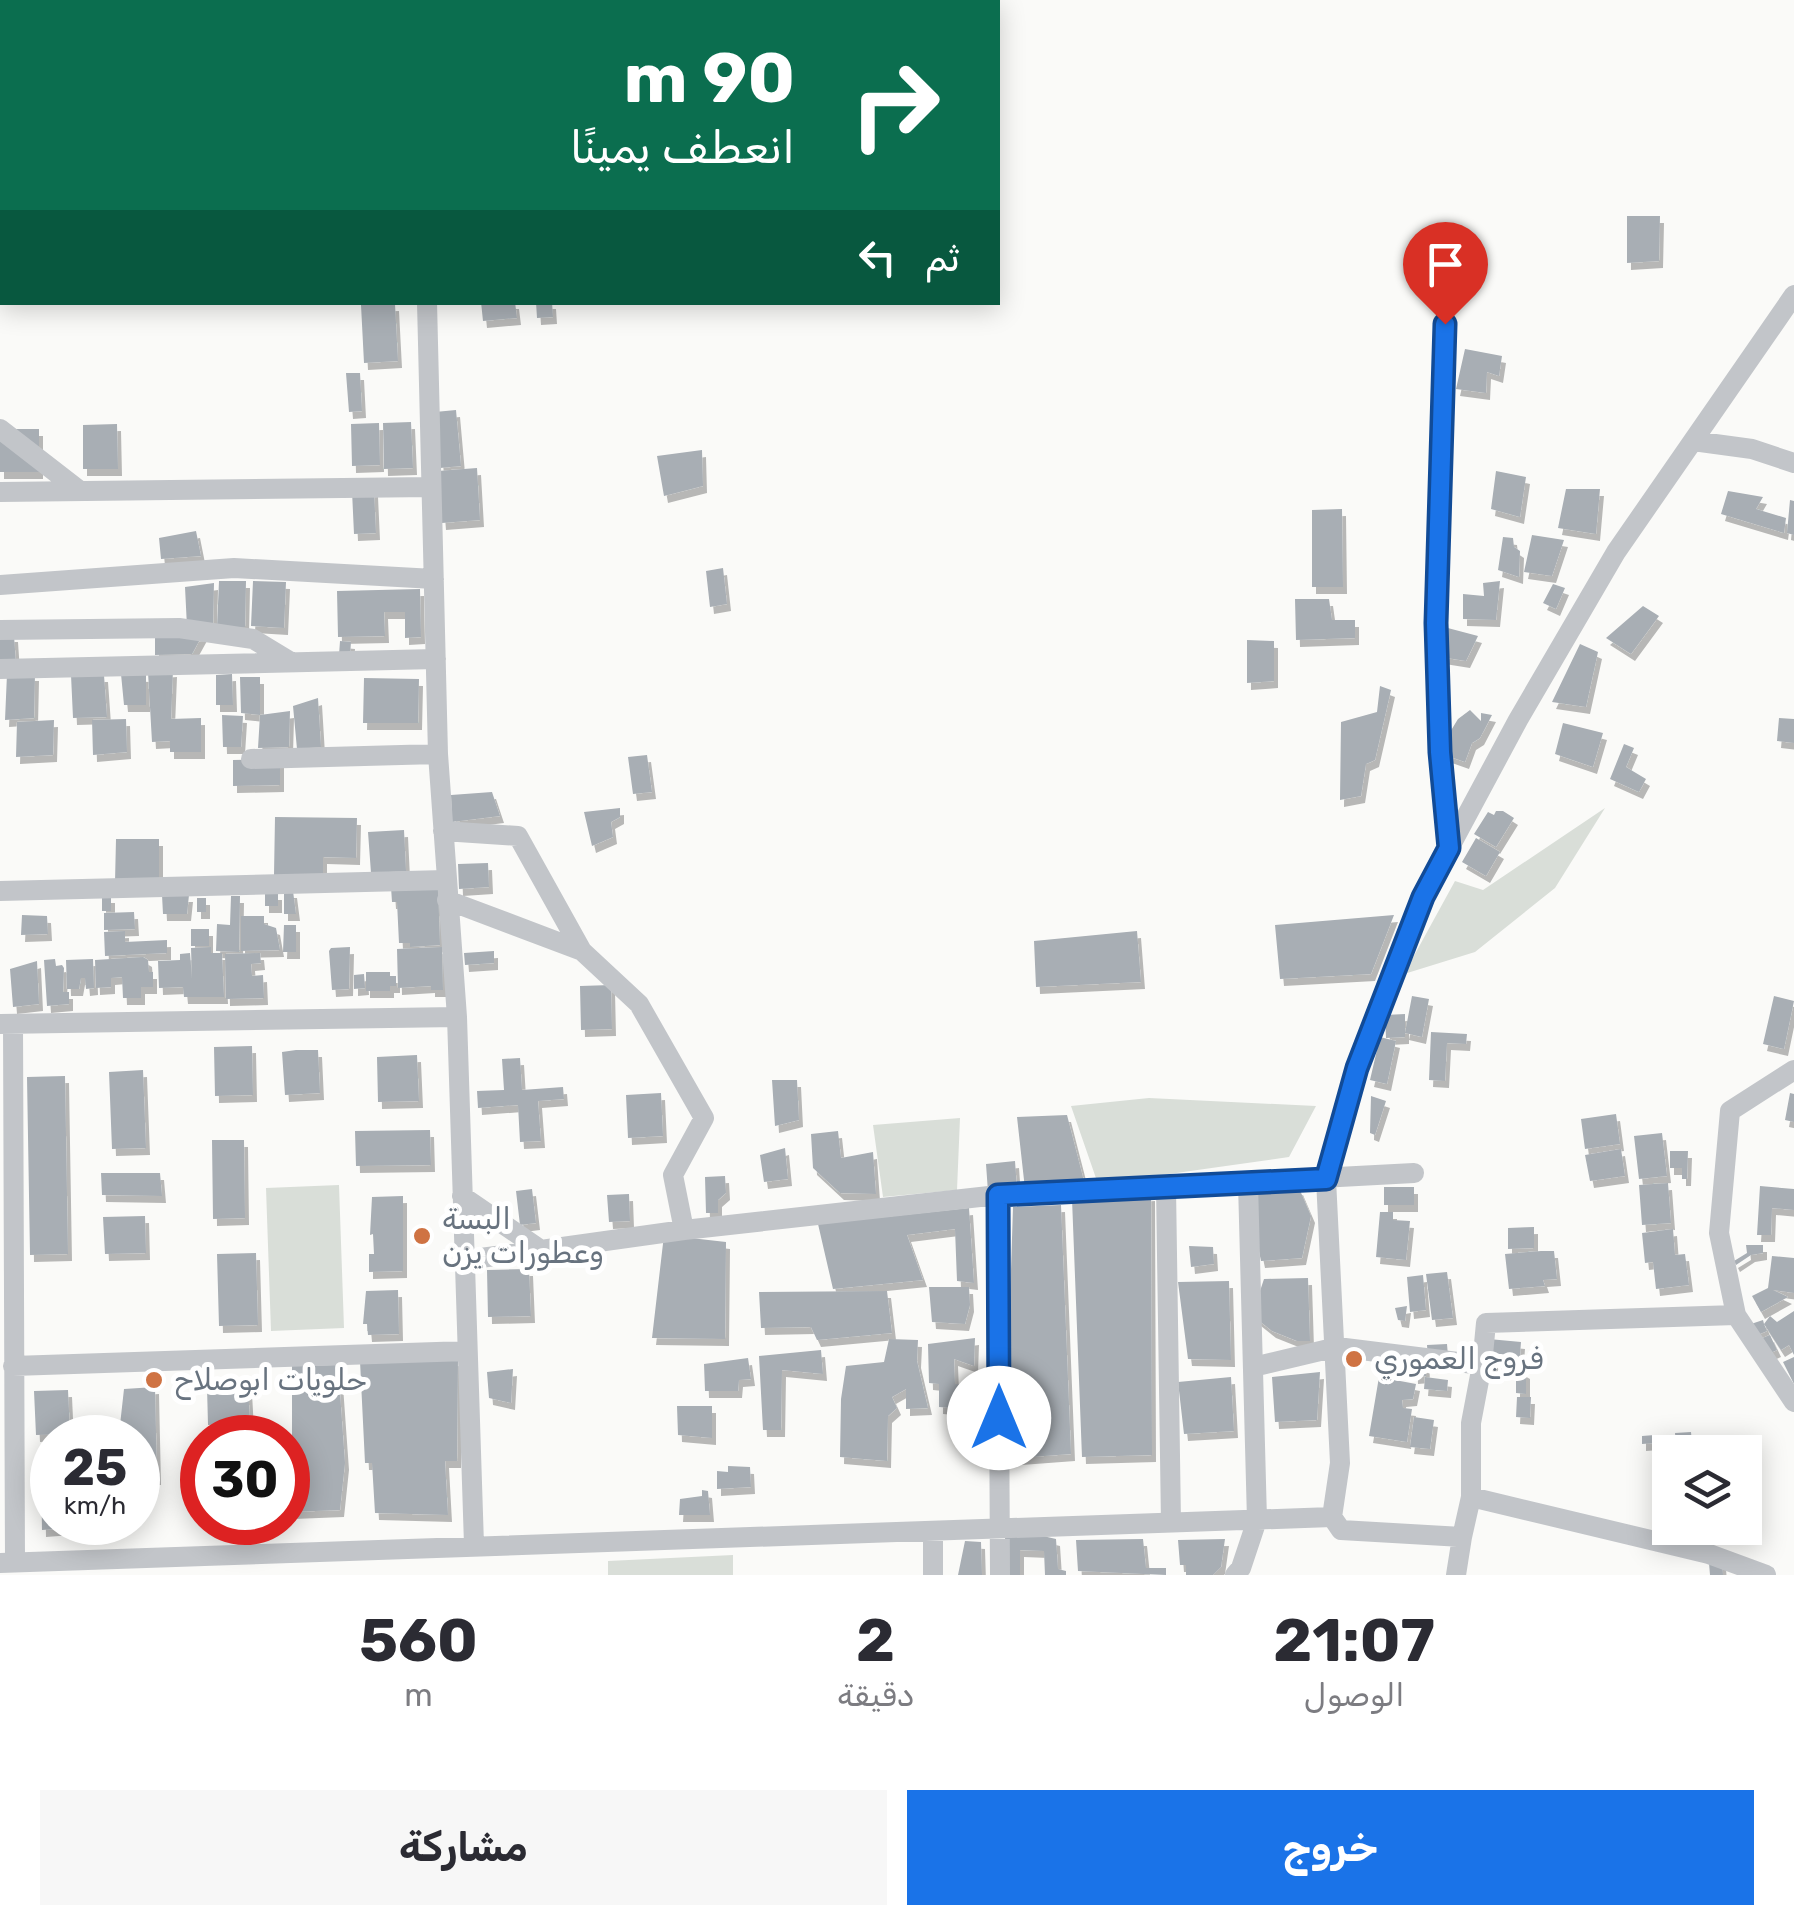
<!DOCTYPE html>
<html lang="ar">
<meta charset="utf-8">
<style>
:root{--surface:#fff;--page:#f7f7f7;--text:#2b2b33;--muted:#7c7c81;--accent:#1a73e8}
body{margin:0;font-family:Rubik,Vazirmatn,sans-serif;background:var(--page);color:var(--text);direction:rtl;height:100vh;display:flex;flex-direction:column;font-size:38px;white-space:nowrap}
*{box-sizing:border-box;margin:0}
p{font-size:32px;color:var(--muted)}
.icon{flex:none;width:55px;height:55px;fill:none;stroke:currentColor;stroke-width:2;stroke-linecap:round;stroke-linejoin:round}
.map{position:relative;height:1575px;overflow:hidden;direction:ltr}
.sheet{display:flex;flex-direction:column;background:var(--surface);flex:1}
.sheet>*{flex:none}
.top-card{position:absolute;left:0px;top:0px;width:1000px;height:305px;box-shadow:0 5px 25px #0003;direction:rtl;background:#0b6e4f;color:#fff;overflow:hidden}
.fabs{position:absolute;left:1652px;top:1435px;display:grid;gap:20px}
.fabs a{display:grid;place-items:center;width:110px;height:110px;border-radius:0px;background:var(--surface);box-shadow:0 5px 25px #0003;font-size:50px}
.speed{position:absolute;left:30px;top:1415px;display:flex;gap:20px;font-size:50px;font-weight:700;text-align:center}
.speed>*{display:grid;place-content:center;width:130px;height:130px;border-radius:50%;background:var(--surface);box-shadow:0 5px 25px #0003;line-height:1}
.speed small{font-size:25px;font-weight:400}
.speed .limit{border:15px solid #d22;background:#fff;color:#111}
.pin{position:absolute;display:grid;place-items:center;width:85px;height:85px;color:#fff;margin:-102px -42px;border-radius:50% 50% 50% 0;rotate:-45deg;box-shadow:0 0 10px #0007}
.pin .icon{rotate:45deg}
.me{position:absolute;width:110px;margin:-55px;rotate:0deg;stroke-linejoin:round;filter:drop-shadow(0 0 8px #0008)}
.turn{display:flex;align-items:center;gap:35px;height:210px;padding:0 40px;font-size:45px}
.turn .icon{width:130px;height:130px;stroke-width:2.5}
.turn b{display:block;font-size:70px;line-height:85px}
.then{display:flex;align-items:center;height:95px;padding:0 40px;background:#0003;gap:20px;font-size:38px}
.eta{display:flex;justify-content:space-evenly;align-items:center;height:170px;text-align:center}
.eta b{font-size:60px;font-weight:700;line-height:70px}
.cta{display:flex;gap:20px;margin-top:auto;padding:20px 40px}
.cta a{flex:1;height:115px;border-radius:0px;background:var(--accent);color:#fff;font-size:40px;font-weight:700;line-height:115px;text-align:center}
.cta a+a{background:var(--page);color:var(--text)}
.map>svg:first-child{display:block}
.green{fill:#d9ded8}
.building{fill:#a8aeb4;filter:url(#shadow)}
.lines{fill:none;stroke-linecap:round;stroke-linejoin:round}
.minor{stroke:#c2c5c9;stroke-width:20}
.route-casing{stroke:#114b97;stroke-width:25}
.route{stroke:#1a73e8;stroke-width:18}
.poi-dot{fill:#cf7343;stroke:#fff;stroke-width:4}
.labels{text-anchor:middle;dominant-baseline:central;stroke-width:10;stroke-linejoin:round;paint-order:stroke}
.poi-label{font-size:30px;fill:#68737f;stroke:#fff;text-anchor:start}
</style>
<div class="map">
<svg width="1794" height="1575" viewBox="0 0 1794 1575">
<defs>
<filter id="shadow"><feDropShadow dx="4" dy="7" stdDeviation="0" flood-color="#0004"/></filter>
</defs>
<rect width="100%" height="100%" fill="#fafaf8"/>
<path class="green" d="M1605,808l-50,80 -80,64 -71,22 51,-93 28,9z
M1149,1098l167,8 -27,51 -191,27 -27,-78z
M960,1118l-3,72 -74,7 -10,-72z
M339,1185l5,143 -73,3 -5,-143z
M733,1555v20h-125v-14z"/>
<path class="building" d="M1627,216h33l-1,45 -32,2z
M481,302h34l2,16 -34,3z
M536,302h16l1,15 -16,1z
M395,304l3,57 -34,2 -3,-58z
M1465,349l37,7 -3,20 -12,-4 -1,21 -30,-4z
M346,373h14l2,38 -13,1z
M456,410l5,56 -21,2 -5,-56z
M411,422l2,46 -29,1 -1,-46z
M379,423l1,42 -28,1 -1,-42z
M117,424l1,45h-35v-44z
M0,429h39v43h-39z
M702,450l1,36 -39,10 -7,-40z
M477,468l3,52 -38,3 -4,-52z
M1496,471l30,6 -6,40 -29,-8z
M1566,489h34l-4,45 -38,-6z
M374,490l2,43 -22,1 -2,-43z
M1728,491l35,6 -7,12 30,9 -2,15 -63,-19z
M1790,500l4,1v34l-7,-2z
M1342,509l1,78h-31v-77z
M196,531l5,25 -40,3 -2,-21z
M1532,535l32,5 -12,36 -28,-4z
M1503,537l10,1 1,9 6,4 -1,26 -21,-7z
M723,568l4,36 -17,3 -4,-36z
M219,581h27l-1,46h-28z
M253,581l33,1 -2,46 -33,-2z
M1500,581l-4,39 -33,-1v-25l21,2 -1,-13z
M214,583l-1,43 -26,1 -2,-40z
M1553,584l12,4 -9,21 -13,-6z
M420,589l1,48 -16,1v-26h-21l1,24 -47,1 -1,-46z
M1295,599h34l3,21h23v18l-59,2z
M1643,606l16,10 -28,38 -25,-16z
M1444,627l34,9 -12,25 -25,-4z
M203,634l-11,20 -37,1v-19z
M0,635h14l2,30 -16,-1z
M1247,640l27,1v40l-27,2z
M340,641l11,1 -1,14 -11,-1z
M1580,644l18,8 -12,55 -34,-5z
M173,670l-2,49 30,-1v34h-31v-11l-18,1 -4,-70z
M7,674h28l-1,44 -29,2z
M121,674l25,1v30h-22z
M232,674l1,31h-17v-30z
M71,675h33l3,42 -34,1z
M240,677h20v38l-19,-2z
M364,678l55,1 -1,44h-55z
M1380,686l11,4 -16,70 -9,4 -5,32 -21,4 1,-78 36,-10z
M318,698l3,49 -24,2 -4,-43z
M1470,710l11,11v-8l11,2 -12,23 -8,5 -7,19 -17,-6 -1,-19 11,-18z
M290,711l-1,36 -31,1 2,-33z
M222,715l21,1 -2,31h-18z
M1779,718l15,1v24l-17,-2z
M126,719l1,33 -34,3 -1,-35z
M54,720l-1,35 -37,2 1,-35z
M1563,723l40,10 -10,34 -38,-13z
M1624,744l10,4 -8,19 20,12 -7,13 -29,-13z
M647,755l5,37 -19,2 -5,-37z
M280,759v26l-47,1v-26z
M492,792l8,24 -48,6 -1,-27z
M620,808v9l-9,5 2,15 -21,9 -8,-34z
M1496,811h7l11,7 -18,29 -22,-13 14,-22 6,3z
M275,817l82,1 -1,40 -33,-1v19l-49,-1z
M404,830l2,41 -35,2 -3,-41z
M1476,838l24,14 -14,24 -24,-14z
M116,839h43v43h-44z
M488,863l1,24 -30,2 -1,-25z
M438,886l2,59 -30,2v-4h-11l-2,-41h-5l-1,-15z
M284,891h9l3,23h-12z
M265,893h13v13h-13z
M162,895h27l-2,19h-24z
M102,896h9v15h-9z
M231,896h9l-1,56 -23,-1 1,-27 13,1z
M197,898h9v14h-9z
M134,912l1,17 -31,1v-17z
M22,915l25,1 1,18 -27,1z
M1394,915l-23,59 -91,5 -5,-54z
M241,916h23v8l12,4 4,22 -39,1z
M284,925h12v27h-13z
M191,929h18v17h-18z
M125,931v11l42,-2v13l-62,3 -1,-24z
M1137,931l4,51 -105,5 -2,-46z
M211,947v6h11l2,44h-40l-1,-10 -24,1 -1,-27 22,-1v-6l10,-1 2,26 -1,-31z
M350,947l-1,42 -17,1 -3,-39 2,-3z
M442,947l1,43h-12v-4l-33,2 -1,-39z
M494,951v12l-29,2 -1,-12z
M260,953l1,10 -10,1 1,12 11,-1 1,23 -38,1 -1,-45z
M143,957l5,3 1,12h4v15h-12v11h-18l-1,-21 -11,1v9l-15,1 -1,-28z
M55,959l1,7 6,-1 2,3 -1,24h6v12l-22,2 -3,-46z
M93,959l1,29 -8,1 -1,-11h-4l-2,11h-12l-1,-29z
M37,961l2,43 -26,3 -3,-38z
M366,972h24v4h6v10h-6v5h-24z
M364,974l1,14 -11,1v-14z
M611,985l1,44 -31,1 -1,-44z
M1412,996l17,3 -7,38 -17,-4v4l-19,1 -1,-23 20,-1v19z
M1774,996l20,5 -10,48 -21,-5z
M1431,1032l36,2 -1,10 -19,-1 -2,38 -16,-1z
M1380,1037l16,4 -9,43 -17,-4z
M252,1046l1,49 -38,1 -1,-49z
M296,1050h22l2,43 -35,2 -3,-43z
M417,1055l2,46 -41,1 -1,-45z
M520,1058l2,32 41,-3 1,12 -26,2 3,40 -21,1 -2,-37 -40,3 -1,-17 27,-1 -2,-31z
M143,1070l3,78 -34,1 -3,-77z
M65,1076l3,178 -38,1 -3,-178z
M772,1080h25l2,40 -24,6z
M661,1093l2,43 -35,2 -2,-43z
M1790,1093l4,1v28l-9,-2z
M1371,1096l15,5 -11,34 -5,-2z
M1616,1114l4,30 -35,5 -4,-30z
M1067,1115l18,70 -60,4 -8,-72z
M430,1130l1,35 -75,1 -1,-35z
M838,1131l3,27 32,-6 3,42 -36,-1 -27,-25 -2,-34z
M1662,1133l5,43 -28,3 -5,-43z
M212,1140h32l1,78 -32,1z
M785,1148l3,31 -24,3 -4,-27z
M1621,1149l4,27 -35,5 -5,-26z
M1670,1151h18l-1,28h-5v-11h-12z
M1015,1161l2,28 -29,3 -2,-28z
M101,1173h59l2,23 -60,-1z
M725,1176l1,17 -8,7v13h-12l-1,-36z
M1668,1183l3,40 -29,2 -3,-40z
M1760,1186l34,3v21l-22,-2 -1,27h-14z
M1384,1187h30v18h-30z
M1299,1188l12,28 -9,42 -41,3 -9,-44 7,-28z
M532,1189l4,34 -16,2 -4,-34z
M629,1194l1,27 -21,1 -2,-27z
M1151,1194l1,261 -70,2 -10,-258z
M403,1196v75l-34,1v-18h5l-1,-20 -3,1 2,-38z
M1061,1205l10,249 -66,5 8,-252z
M969,1208l5,75 -17,-2 -2,-52 -48,6 16,45 -90,9 -15,-65z
M1380,1212h13v8l17,1 -4,39 -30,-3z
M145,1216l1,37 -41,1 -2,-37z
M1534,1227v21l-26,1v-21z
M1673,1229l2,26 10,-1 4,31 -33,4 -3,-27 -8,1 -3,-30z
M664,1235l62,7 -1,97 -73,-1z
M1746,1245h17v8l-12,2 -15,10 -2,-4 13,-8z
M1189,1246l24,1 1,17 -23,3z
M1541,1251h13l3,28 -14,1 2,6 -36,3 -4,-35z
M256,1253l2,72 -39,1 -2,-72z
M1772,1256l22,2v35l-21,-3 15,7 -27,15 -9,-16 16,-8z
M529,1269l2,47 -43,1 -1,-47z
M1447,1272l6,46 -21,2 -6,-46z
M1423,1275l3,35 -16,2 -3,-35z
M1308,1278l2,63h-13l-25,-10 -20,-16 12,-36z
M1229,1281l2,79 -43,-1 -10,-77z
M929,1287h40l1,18 -5,19 -33,-2z
M398,1290l1,44 -31,1 -1,-11h-4l3,-33z
M887,1291l5,42 -75,7 -6,-13 -50,1 -2,-36z
M1407,1306l-2,15 -7,-1 -3,-12z
M1794,1311v44l-5,-10 -8,5 -17,-26 3,7 -12,5 -4,-12 12,-4 1,4 6,-8 7,6z
M1770,1335l7,15 -11,5 -6,-16z
M975,1338l-1,28 -20,-7 1,25 18,1 -2,48h-19v-25l-13,-1v-23l-10,-1 -1,-39z
M1478,1338l43,4 -2,26 7,4v22l-10,-1v-25l-41,-4z
M889,1339l29,1 -1,21 11,47 -22,1v-20l-14,8 5,11 -9,8 -1,45 -47,-4 1,-58 5,-33 38,-4z
M1447,1344l1,12 -20,2 -1,-13z
M821,1350l2,24 -41,-4 -1,60h-18l-4,-74z
M1413,1350h12l1,26 -12,1z
M1794,1357v27l-11,-22z
M748,1358l3,21 -12,1 -1,11h-33l-1,-27z
M458,1359l-1,102h-12l3,54 -73,-2 -3,-50h-7l-5,-102z
M338,1365l7,98 -5,47 -50,2 -2,-59h4v-87z
M513,1369l-2,34 -22,-5 -2,-26z
M1320,1372l-3,48 -42,2 -3,-45z
M1231,1377l3,54 -50,3 -6,-52z
M1379,1377l37,7 -3,15 -11,1 1,8 9,1 -5,33 -38,-6z
M1425,1377l23,3 -1,11 -23,-2z
M248,1386l2,37 -42,2 -1,-38z
M155,1387l2,91 -19,1v-41h-15l-3,-13 4,-36z
M68,1390l2,44 -34,1 -2,-44z
M1517,1397h14l-1,21 -14,-1z
M677,1406h35v32l-34,-3z
M1414,1417l20,3 -4,29 -20,-2z
M1691,1432l1,11 -16,1 -1,-11z
M1655,1435l1,8 -14,1v-8z
M728,1466l22,1 1,20 -34,2v-18l11,1z
M41,1473h11v49h43v4l-53,4z
M702,1490l6,1 2,24h-31l1,-16 22,-3z
M1043,1536l13,3 2,30 8,2v4h-21l-1,-24 -24,-1v25h-14l-1,-38z
M1143,1539l3,29h20v7l-88,-4 -2,-31z
M1225,1539l-4,28 -8,8h-27v-10h-6l-2,-25z
M965,1541l16,1 1,33h-24z
M1722,1562l1,13h-13l-1,-12z"/>
<g class="lines">
<path class="minor" d="M419,0v2
M427,302l11,452 19,263
M1445,324l-9,299 5,129 8,94
M0,429l80,62
M1693,441l59,8 42,14
M0,492l431,-5
M0,585l234,-17 200,11
M0,630l179,-2 74,11 38,23
M0,669l436,-10
M251,759l187,-5
M443,831l75,5 64,115
M0,891l446,-11
M447,900l135,51 57,53 65,114 -31,57 11,55
M0,1024l457,-7 17,528
M13,1024l2,538
M1166,1187l5,336
M998,1195l2,380
M462,1196l79,54 143,-20 314,-35 416,-22
M465,1260l76,-10
M1736,1315l-17,-82 11,-122 64,-41
M13,1366l454,-15
M1253,1367l84,-20 145,18 4,-42 250,-8 58,87
M1471,1497l238,57 57,21
M1332,1517l9,13 121,7 -6,38
M933,1532v43
M1462,1537l9,-40v-74l11,-58
M0,1563l1332,-46 8,-54 -14,-284 31,-111 66,-171 95,-177 98,-168 178,-257
M1235,1575l6,-7 16,-48 -9,-337"/>
</g>
<g class="lines">
<g class="route-casing">
<path id="route" d="M999,1418l-1,-223 328,-16 31,-111 66,-171 26,-49 -9,-96 -4,-129 9,-299"/>
</g>
<use href="#route" class="route"/>
</g>
<g class="poi-dot">
<circle cx="422" cy="1236" r="10"/>
<circle cx="1354" cy="1359" r="10"/>
<circle cx="154" cy="1380" r="10"/>
</g>
<g class="labels">
<g class="poi-label">
<text x="442" y="1219">البسة<tspan x="442" dy="34">وعطورات يزن</tspan></text>
<text x="1374" y="1359">فروج العموري</text>
<text x="174" y="1380">حلويات ابوصلاح</text>
</g>
</g>
</svg>
<div class="fabs">
<a><svg class="icon" aria-label="layers" viewBox="0 0 24 24"><path d="M12 4l9 5-9 5-9-5zM3 14l9 5 9-5"/></svg></a>
</div>
<div class="speed"><div>25<small>km/h</small></div><div class="limit">30</div></div>
<div class="pin" style="left:1445px;top:324px;background:#d93025"><svg class="icon" aria-label="arrive" viewBox="0 0 24 24"><path d="M6 21V4h12l-3 4 3 4H6"/></svg></div>
<svg class="me" style="left:999px;top:1418px" viewBox="-20 -20 40 40"><circle r="19" fill="#fff"/><path d="M0-13L10 11 0 6-10 11z" fill="#1a73e8"/></svg>
<div class="top-card">
<div class="turn"><svg class="icon" aria-label="right" viewBox="0 0 24 24"><path d="M7 20v-9h11M14 6l5 5-5 5"/></svg><div><b>90 m</b>انعطف يمينًا</div></div>
<div class="then">ثم<svg class="icon" aria-label="left" viewBox="0 0 24 24"><path d="M17 20v-9H6M10 6l-5 5 5 5"/></svg></div>
</div>
</div>
<section class="sheet">
<div class="eta">
<div><b>21:07</b><p>الوصول</p></div>
<div><b>2</b><p>دقيقة</p></div>
<div><b>560</b><p>m</p></div>
</div>
<div class="cta"><a>خروج</a><a>مشاركة</a></div>
</section>
